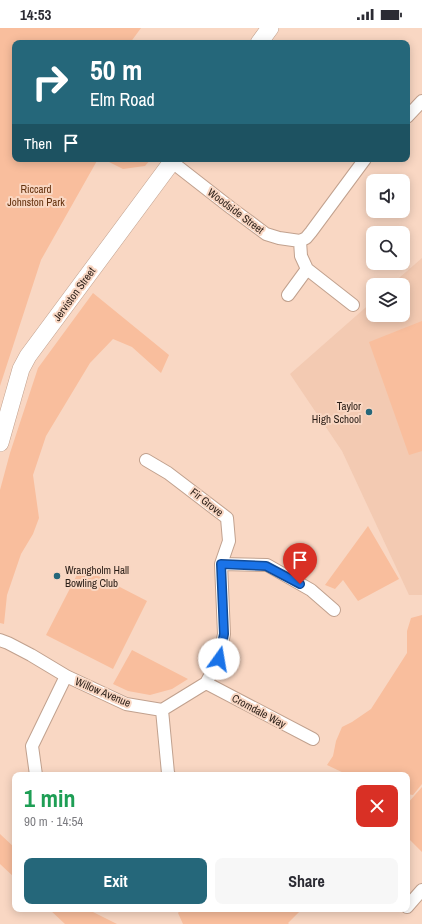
<!DOCTYPE html>
<meta charset="utf-8">
<style>
:root{--surface:#fff;--page:#f7f7f7;--text:#2b2b33;--muted:#7c7c81;--accent:#25677a}
body{margin:0;font-family:"Archivo Narrow",sans-serif;background:var(--page);color:var(--text);height:100vh;display:flex;flex-direction:column;font-size:15px;white-space:nowrap}
*{box-sizing:border-box;margin:0}
p{font-size:13px;color:var(--muted)}
.icon{flex:none;width:22px;height:22px;fill:none;stroke:currentColor;stroke-width:2;stroke-linecap:round;stroke-linejoin:round}
.map{position:relative;flex:1;overflow:hidden}
.sheet{position:absolute;left:12px;top:744px;width:398px;height:140px;display:flex;flex-direction:column;background:var(--surface);border-radius:8px;box-shadow:0 2px 10px #0003}
.sheet>*{flex:none}
.banner{position:absolute;left:12px;top:12px;width:398px;height:122px;border-radius:8px;box-shadow:0 2px 10px #0003;background:#25677a;color:#fff;overflow:hidden}
.buttons{position:absolute;left:366px;top:146px;display:grid;gap:8px}
.buttons a{display:grid;place-items:center;width:44px;height:44px;border-radius:8px;background:var(--surface);box-shadow:0 2px 10px #0003;font-size:20px}
.pin{position:absolute;display:grid;place-items:center;width:34px;height:34px;color:#fff;margin:-41px -17px;border-radius:50% 50% 50% 0;rotate:-45deg;box-shadow:0 0 4px #0007}
.pin .icon{rotate:45deg}
.me{position:absolute;width:44px;margin:-22px;rotate:13deg;stroke-linejoin:round;filter:drop-shadow(0 0 3px #0008)}
.turn{display:flex;align-items:center;gap:14px;height:84px;padding:0 12px;font-size:18px}
.turn .icon{width:52px;height:52px;stroke-width:2.5}
.turn b{display:block;font-size:28px;line-height:34px}
.then{display:flex;align-items:center;height:38px;padding:0 12px;background:#0003;gap:8px;font-size:15px}
.round{display:grid;place-items:center;flex:none;width:42px;height:42px;border-radius:8px;background:var(--page)}
.headline{display:flex;align-items:center;justify-content:space-between;height:68px;padding:0 12px}
h1{font-size:24px;font-weight:800;line-height:30px;color:#1e9e55}
.action{display:flex;gap:8px;margin-top:auto;padding:8px 12px}
.action a{flex:1;height:46px;border-radius:8px;background:var(--accent);color:#fff;font-size:16px;font-weight:800;line-height:46px;text-align:center}
.action a+a{background:var(--page);color:var(--text)}
.status{display:flex;justify-content:space-between;align-items:center;height:28px;padding:0 20px;background:var(--surface);direction:ltr}
.status svg{height:11px;fill:currentColor}
.map>svg:first-child{display:block}
.built{fill:#f3cab2}
.green{fill:#f9be9d}
.lines{fill:none;stroke-linecap:round;stroke-linejoin:round}
.street-casing{stroke:#c1a18e;stroke-width:14}
.secondary-casing{stroke:#c1a18e;stroke-width:18}
.street{stroke:#fff;stroke-width:12}
.secondary{stroke:#fff;stroke-width:17}
.route-casing{stroke:#114b97;stroke-width:10}
.route{stroke:#1a73e8;stroke-width:7}
.poi-dot{fill:#25677a;stroke:#f9d7c3;stroke-width:1.5}
.labels{text-anchor:middle;dominant-baseline:central;stroke-width:4;stroke-linejoin:round;paint-order:stroke}
.park-label{font-size:11px;fill:#64310d;stroke:#f9d7c3}
.street-label{font-size:11px;fill:#291d16;stroke:#f9d7c3}
.poi-label{font-size:11px;fill:#291d16;stroke:#f9d7c3;text-anchor:end}
</style>
<div class="status"><b>14:53</b><svg viewBox="0 0 49 12"><path d="M0 12V9h3v3zM5 12V6h3v6zM10 12V3h3v9zM15 12V0h3v12zM26 1h20v11H26zM47 4h2v5h-2z"/></svg></div>
<div class="map">
<svg width="422" height="896" viewBox="0 0 422 896">
<rect width="100%" height="100%" fill="#f9d7c3"/>
<path class="built" d="M422,230v337h-13l-67,-144 -52,-77 83,-73v14h30v-30h-12z"/>
<path class="green" d="M0,0h141l-11,15h-115v116h83l-57,101 -41,126z
M103,131h48l-6,7 -22,3z
M93,265l76,62 -8,18 -29,-26 -19,-8 -23,24 -44,73 -13,39 6,43 -6,16 -12,20 -14,41 -3,29 -4,-1v-133l10,-37 28,-85z
M422,293v130l-13,4 -40,-113z
M368,498l31,53 -41,22 -15,-21 -8,9 -10,-4z
M81,539l66,34 -34,68 -67,-34z
M422,587v169l-9,11 -6,-1v-19h-12l-7,-3 -4,3h-36l-21,-10 6,-9 3,-15 6,-14 10,-5 19,-13 36,-56v-22l4,-13z
M132,622l56,29 -16,10 -22,6 -22,-4 -15,-7z
M422,759v65l-15,-15v-33z
M0,806l15,14v30l-15,-14z
M49,881h38l30,15h-52z
M181,881h121l-14,14 1,1h-106l-5,-11z"/>
<g class="lines">
<g class="street-casing">
<path id="street" d="M407,89l15,-16
M172,134l59,46 35,26 13,4 21,3 6,-3 5,-6 54,-73
M300,213l1,15 6,13 46,36
M288,267l19,-26
M221,536l46,1 44,25 23,20
M0,612l8,3 23,12 35,21 60,28 36,6 44,-27 13,-24 5,-25 -3,-70 8,-23 -2,-23 -59,-45 -22,-13
M206,655l107,56
M162,682l6,63 1,2
M36,747l-4,-29 34,-70
M407,879l15,-17"/>
</g>
<g class="secondary-casing">
<path id="secondary" d="M259,15l11,-15
M0,415l21,-74 7,-13 146,-197"/>
</g>
<use href="#street" class="street"/>
<use href="#secondary" class="secondary"/>
</g>
<g class="lines">
<g class="route-casing">
<path id="route" d="M219,631l5,-25 -3,-70 45,2 34,18"/>
</g>
<use href="#route" class="route"/>
</g>
<g class="poi-dot">
<circle cx="369" cy="384" r="4"/>
<circle cx="57" cy="548" r="4"/>
</g>
<g class="labels">
<g class="park-label">
<text x="36" y="161">Riccard<tspan x="36" dy="13">Johnston Park</tspan></text>
</g>
<g class="street-label">
<text transform="translate(236 183) rotate(37)">Woodside Street</text>
<text transform="translate(74 266) rotate(-54)">Jerviston Street</text>
<text transform="translate(207 474) rotate(38)">Fir Grove</text>
<text transform="translate(103 664) rotate(23)">Willow Avenue</text>
<text transform="translate(259 683) rotate(28)">Cromdale Way</text>
</g>
<g class="poi-label">
<text x="361" y="378">Taylor<tspan x="361" dy="13">High School</tspan></text>
<text x="65" y="542" text-anchor="start">Wrangholm Hall<tspan x="65" dy="13">Bowling Club</tspan></text>
</g>
</g>
</svg>
<div class="buttons">
<a><svg class="icon" aria-label="sound" viewBox="0 0 24 24"><path d="M4 9h4l5-4v14l-5-4H4zM17 9q2 3 0 6"/></svg></a>
<a><svg class="icon" aria-label="search" viewBox="0 0 24 24"><circle cx="10" cy="10" r="6"/><path d="M15 15l6 6"/></svg></a>
<a><svg class="icon" aria-label="layers" viewBox="0 0 24 24"><path d="M12 4l9 5-9 5-9-5zM3 14l9 5 9-5"/></svg></a>
</div>
<div class="pin" style="left:300px;top:556px;background:#d93025"><svg class="icon" aria-label="arrive" viewBox="0 0 24 24"><path d="M6 21V4h12l-3 4 3 4H6"/></svg></div>
<svg class="me" style="left:219px;top:631px" viewBox="-20 -20 40 40"><circle r="19" fill="#fff"/><path d="M0-13L10 11 0 6-10 11z" fill="#1a73e8"/></svg>
<div class="banner">
<div class="turn"><svg class="icon" aria-label="right" viewBox="0 0 24 24"><path d="M7 20v-9h11M14 6l5 5-5 5"/></svg><div><b>50 m</b>Elm Road</div></div>
<div class="then">Then<svg class="icon" aria-label="arrive" viewBox="0 0 24 24"><path d="M6 21V4h12l-3 4 3 4H6"/></svg></div>
</div>
<section class="sheet">
<div class="headline"><div><h1>1 min</h1><p>90 m · 14:54</p></div><a class="round" style="background:#d93025;color:#fff"><svg class="icon" aria-label="close" viewBox="0 0 24 24"><path d="M6 6l12 12M18 6L6 18"/></svg></a></div>
<div class="action"><a>Exit</a><a>Share</a></div>
</section>
</div>
